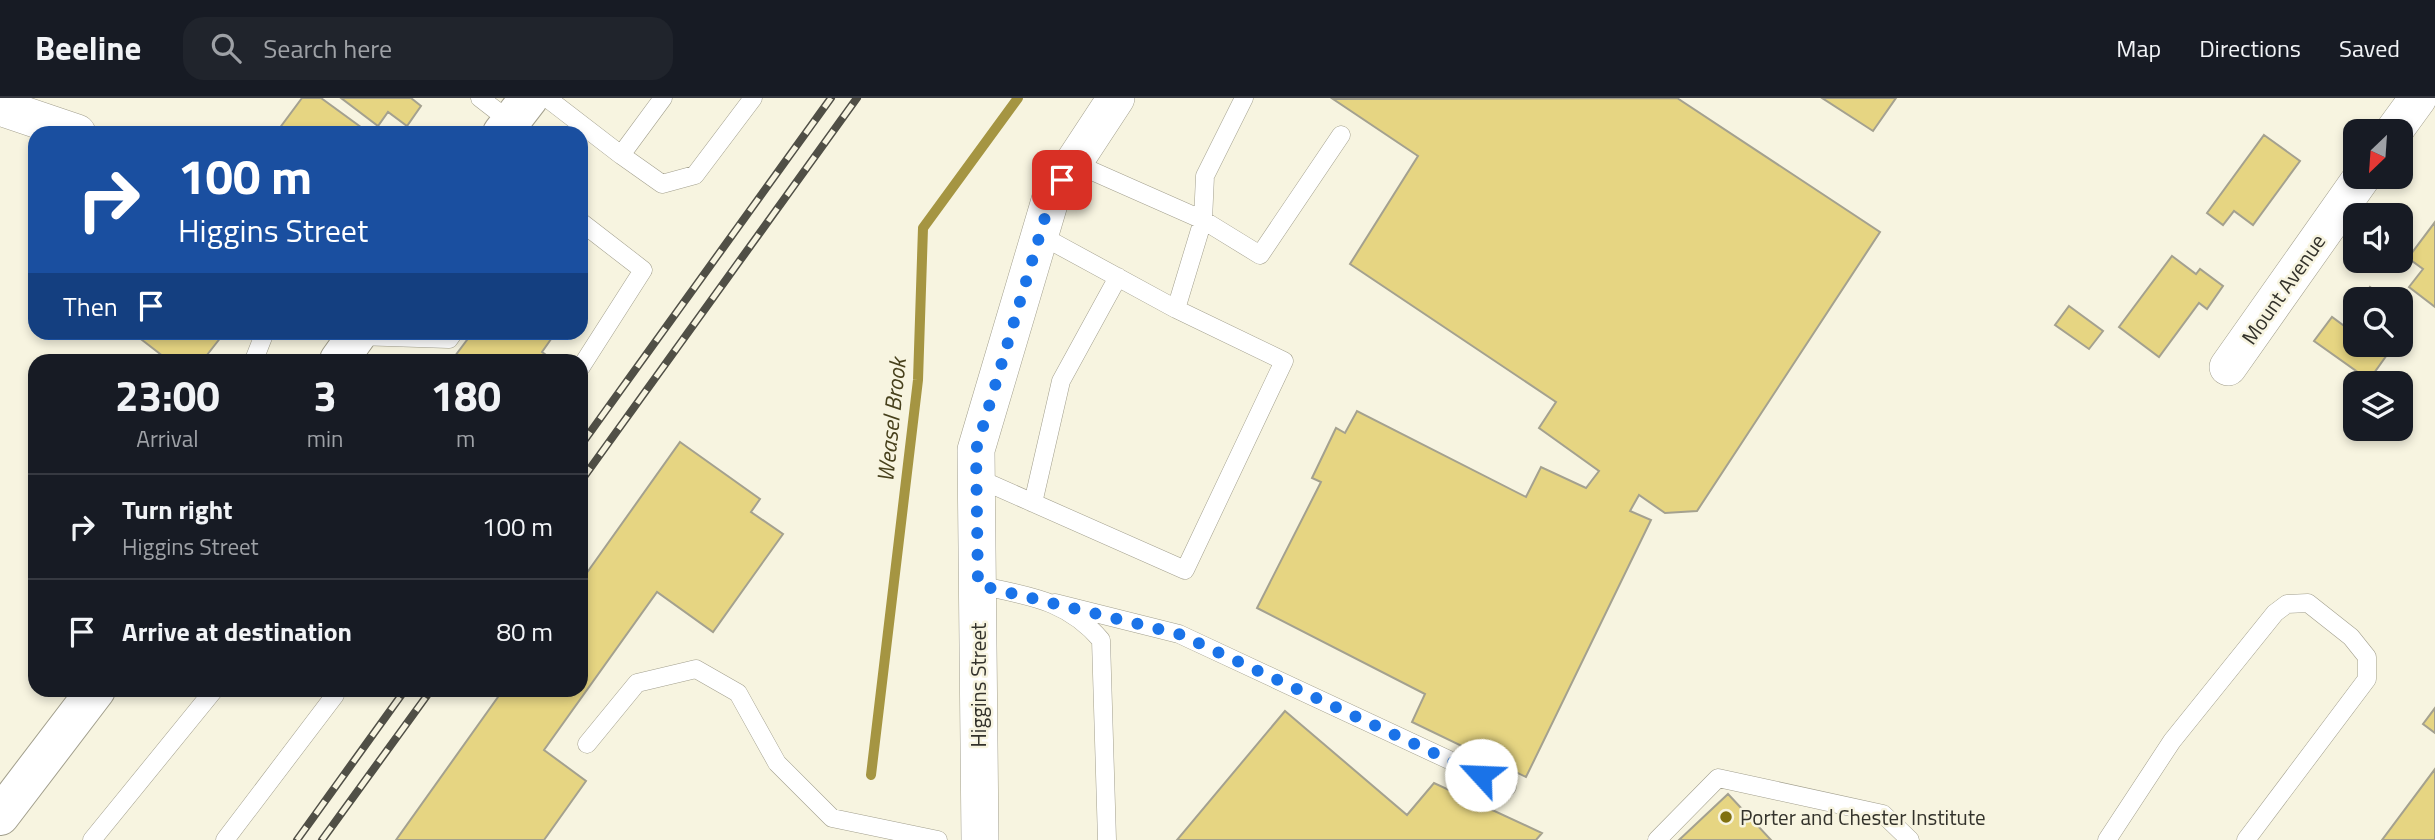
<!DOCTYPE html>
<style>
:root{--surface:#171b24;--page:#20242c;--text:#f1f3f6;--muted:#9ea1a6;--line:#363941}
body{margin:0;font-family:"Titillium Web",sans-serif;background:var(--page);color:var(--text);height:100vh;display:flex;flex-direction:column;font-size:26px;white-space:nowrap}
*{box-sizing:border-box;margin:0}
p{font-size:23px;color:var(--muted)}
.icon{flex:none;width:38px;height:38px;fill:none;stroke:currentColor;stroke-width:2;stroke-linecap:round;stroke-linejoin:round}
.map{position:relative;flex:1;overflow:hidden}
.panel{position:absolute;left:28px;top:256px;width:560px;height:343px;display:flex;flex-direction:column;background:var(--surface);border-radius:21px;box-shadow:0 4px 10px #0003}
.panel>*{flex:none}
.banner{position:absolute;left:28px;top:28px;width:560px;height:214px;border-radius:21px;box-shadow:0 4px 10px #0003;background:#1a4fa0;color:#fff;overflow:hidden}
.needle{width:46px;rotate:205deg}
.tools{position:absolute;left:2343px;top:21px;display:grid;gap:14px}
.tools a{display:grid;place-items:center;width:70px;height:70px;border-radius:14px;background:var(--surface);box-shadow:0 4px 10px #0003;font-size:35px}
.pin{position:absolute;display:grid;place-items:center;width:60px;height:60px;color:#fff;margin:-30px;border-radius:14px;box-shadow:0 4px 10px #0006}
.me{position:absolute;width:77px;margin:-38px;rotate:295deg;stroke-linejoin:round;filter:drop-shadow(0 0 5px #0008)}
.turn{display:flex;align-items:center;gap:24px;height:147px;padding:0 35px;font-size:32px}
.turn .icon{width:91px;height:91px;stroke-width:2.5}
.turn b{display:block;font-size:49px;line-height:60px}
.then{display:flex;align-items:center;height:66px;padding:0 35px;background:#0003;gap:14px;font-size:26px}
.eta{display:flex;justify-content:space-evenly;align-items:center;height:119px;text-align:center}
.eta b{font-size:42px;font-weight:700;line-height:49px}
ul{padding:0;list-style:none}
li{display:flex;align-items:center;gap:21px;height:105px;padding:0 35px;border-top:2px solid var(--line)}
li div{flex:1}
li b{display:block;font-size:26px}
li em{font-style:normal}
header{display:flex;align-items:center;gap:42px;box-sizing:border-box;height:98px;padding:0 35px;background:var(--surface);border-bottom:2px solid var(--line)}
header strong{font-size:33px}
nav{display:flex;gap:38px;margin-inline-start:auto;font-size:24px}
.search{width:490px;height:63px;background:var(--page);display:flex;align-items:center;gap:18px;box-sizing:border-box;padding:0 24px;border-radius:21px;color:var(--muted);font-size:26px}
.map>svg:first-child{display:block}
.lines{fill:none;stroke-linecap:round;stroke-linejoin:round}
.stream{stroke:#a59542;stroke-width:10}
.building{fill:#e6d582;stroke:#a4a18f;stroke-width:2}
.lane-casing{stroke:#a29f8d;stroke-width:19}
.street-casing{stroke:#a29f8d;stroke-width:38}
.secondary-casing{stroke:#a29f8d;stroke-width:40}
.lane{stroke:#fff;stroke-width:18}
.street{stroke:#fff;stroke-width:37}
.secondary{stroke:#fff;stroke-width:38}
.rail-casing{stroke:#504f46;stroke-width:8}
.rail{stroke:#f7f4e0;stroke-width:5;stroke-dasharray:16;stroke-linecap:butt}
.route{stroke:#1a73e8;stroke-width:12;stroke-dasharray:0 21.6}
.poi-dot{fill:#80700f;stroke:#f7f4e0;stroke-width:2.5}
.labels{text-anchor:middle;dominant-baseline:central;stroke-width:5;stroke-linejoin:round;paint-order:stroke}
.street-label{font-size:21px;fill:#33322b;stroke:#f7f4e0}
.poi-label{font-size:21px;fill:#33322b;stroke:#f7f4e0;text-anchor:start}
.water-label{font-size:23px;font-style:italic;fill:#47401c;stroke:#f7f4e0}
</style>
<header>
<strong>Beeline</strong>
<div class="search"><svg class="icon" aria-label="search" viewBox="0 0 24 24"><circle cx="10" cy="10" r="6"/><path d="M15 15l6 6"/></svg>Search here</div>
<nav><a>Map</a><a>Directions</a><a>Saved</a></nav>
</header>
<div class="map">
<svg width="2435" height="742" viewBox="0 0 2435 742">
<rect width="100%" height="100%" fill="#f7f4e0"/>
<g class="lines">
<path class="stream" d="M871,677l47,-395 5,-152 95,-130"/>
</g>
<path class="building" d="M302,0h19l48,35h-93z
M341,0h70l10,8 -14,20 -19,-14 -10,14z
M1677,0l203,134 -183,279 -32,2 -26,-18 -9,16 21,9 -125,257 -114,-55 13,-28 -168,-86 64,-126 -9,-4 24,-50 9,5 12,-22 169,86 15,-30 45,21 13,-17 -60,-43 17,-26 -206,-138 68,-108 -85,-57z
M1822,0h74l-23,33z
M2264,37l36,26 -47,64 -19,-14 -11,14 -16,-12z
M2435,124v85l-26,-20 14,-18 -15,-11z
M2172,158l24,18 4,-5 23,17 -16,23 -8,-6 -40,54 -40,-30z
M2370,189l17,12h-26z
M2069,208l34,25 -14,18 -34,-24z
M2356,210v37h38l-25,35 -55,-39 18,-24 11,8z
M2401,212l6,4 -6,9 6,4 -6,8z
M225,234l-22,28h-35l-35,-27z
M473,234h83l-14,20 11,8h-101z
M680,344l80,57 -9,13 32,22 -70,98 -56,-40 -113,158 42,31 -42,59h-148l107,-150h78v-109z
M2435,610v25l-12,-9z
M1285,613l122,104 27,-32 108,50 -6,7h-359z
M2435,671v71h-53z
M1728,696l43,46h-92z"/>
<g class="lines">
<g class="lane-casing">
<path id="lane" d="M480,0l31,24
M547,0l74,57 42,-57
M621,57l41,29 33,-9 58,-77
M1074,65l129,57 2,-44 39,-78
M581,124l62,48 -62,97
M1040,137l136,74 27,-89 57,35 81,-120
M357,238l92,3 5,-7
M254,262l11,-28
M977,380l208,92 99,-209 -108,-52
M1033,405l28,-122 57,-104
M978,487c49,11 88,14 123,55l6,200
M1055,505l124,31 328,153
M587,646l50,-61 59,-14 42,24 39,70 55,55 106,22
M92,742l122,-150
M225,742l110,-145v-5
M1657,742l61,-62 165,36 27,26
M2107,742l65,-99 103,-128 12,-9 21,-1 43,34 16,20v22l-121,161"/>
</g>
<g class="street-casing">
<path id="street" d="M0,9l77,26
M2394,33l24,-33
M2228,269l134,-190
M980,742l-4,-390 75,-253 65,-99"/>
</g>
<g class="secondary-casing">
<path id="secondary" d="M502,35l27,-35
M339,262l20,-28
M0,718l96,-126"/>
</g>
<use href="#lane" class="lane"/>
<use href="#street" class="street"/>
<use href="#secondary" class="secondary"/>
<g class="rail-casing">
<path id="rail" d="M581,347l250,-347
M581,383l276,-383
M297,742l108,-150
M322,742l109,-150"/>
</g>
<use href="#rail" class="rail"/>
</g>
<g class="lines">
<path class="route" d="M1062,82l-11,17 -75,253 2,135 201,49 302,141"/>
</g>
<circle class="poi-dot" cx="1726" cy="719" r="7"/>
<g class="labels">
<g class="street-label">
<text transform="translate(2283 191) rotate(-55)">Mount Avenue</text>
<text transform="translate(978 587) rotate(-90)">Higgins Street</text>
</g>
<g class="poi-label">
<text x="1740" y="719">Porter and Chester Institute</text>
</g>
<g class="water-label">
<text transform="translate(891 322) rotate(-84)">Weasel Brook</text>
</g>
</g>
</svg>
<div class="tools">
<a><svg class="needle" viewBox="-14 -14 28 28"><path d="M0-13l5 13h-10z" fill="#e53935"/><path d="M0 13l5-13h-10z" fill="#9ea1a6"/></svg></a>
<a><svg class="icon" aria-label="sound" viewBox="0 0 24 24"><path d="M4 9h4l5-4v14l-5-4H4zM17 9q2 3 0 6"/></svg></a>
<a><svg class="icon" aria-label="search" viewBox="0 0 24 24"><circle cx="10" cy="10" r="6"/><path d="M15 15l6 6"/></svg></a>
<a><svg class="icon" aria-label="layers" viewBox="0 0 24 24"><path d="M12 4l9 5-9 5-9-5zM3 14l9 5 9-5"/></svg></a>
</div>
<div class="pin" style="left:1062px;top:82px;background:#d93025"><svg class="icon" aria-label="arrive" viewBox="0 0 24 24"><path d="M6 21V4h12l-3 4 3 4H6"/></svg></div>
<svg class="me" style="left:1481px;top:677px" viewBox="-20 -20 40 40"><circle r="19" fill="#fff"/><path d="M0-13L10 11 0 6-10 11z" fill="#1a73e8"/></svg>
<div class="banner">
<div class="turn"><svg class="icon" aria-label="right" viewBox="0 0 24 24"><path d="M7 20v-9h11M14 6l5 5-5 5"/></svg><div><b>100 m</b>Higgins Street</div></div>
<div class="then">Then<svg class="icon" aria-label="arrive" viewBox="0 0 24 24"><path d="M6 21V4h12l-3 4 3 4H6"/></svg></div>
</div>
<section class="panel">
<div class="eta">
<div><b>23:00</b><p>Arrival</p></div>
<div><b>3</b><p>min</p></div>
<div><b>180</b><p>m</p></div>
</div>
<ul>
<li><svg class="icon" aria-label="right" viewBox="0 0 24 24"><path d="M7 20v-9h11M14 6l5 5-5 5"/></svg><div><b>Turn right</b><p>Higgins Street</p></div><em>100 m</em></li>
<li><svg class="icon" aria-label="arrive" viewBox="0 0 24 24"><path d="M6 21V4h12l-3 4 3 4H6"/></svg><div><b>Arrive at destination</b></div><em>80 m</em></li>
</ul>
</section>
</div>
